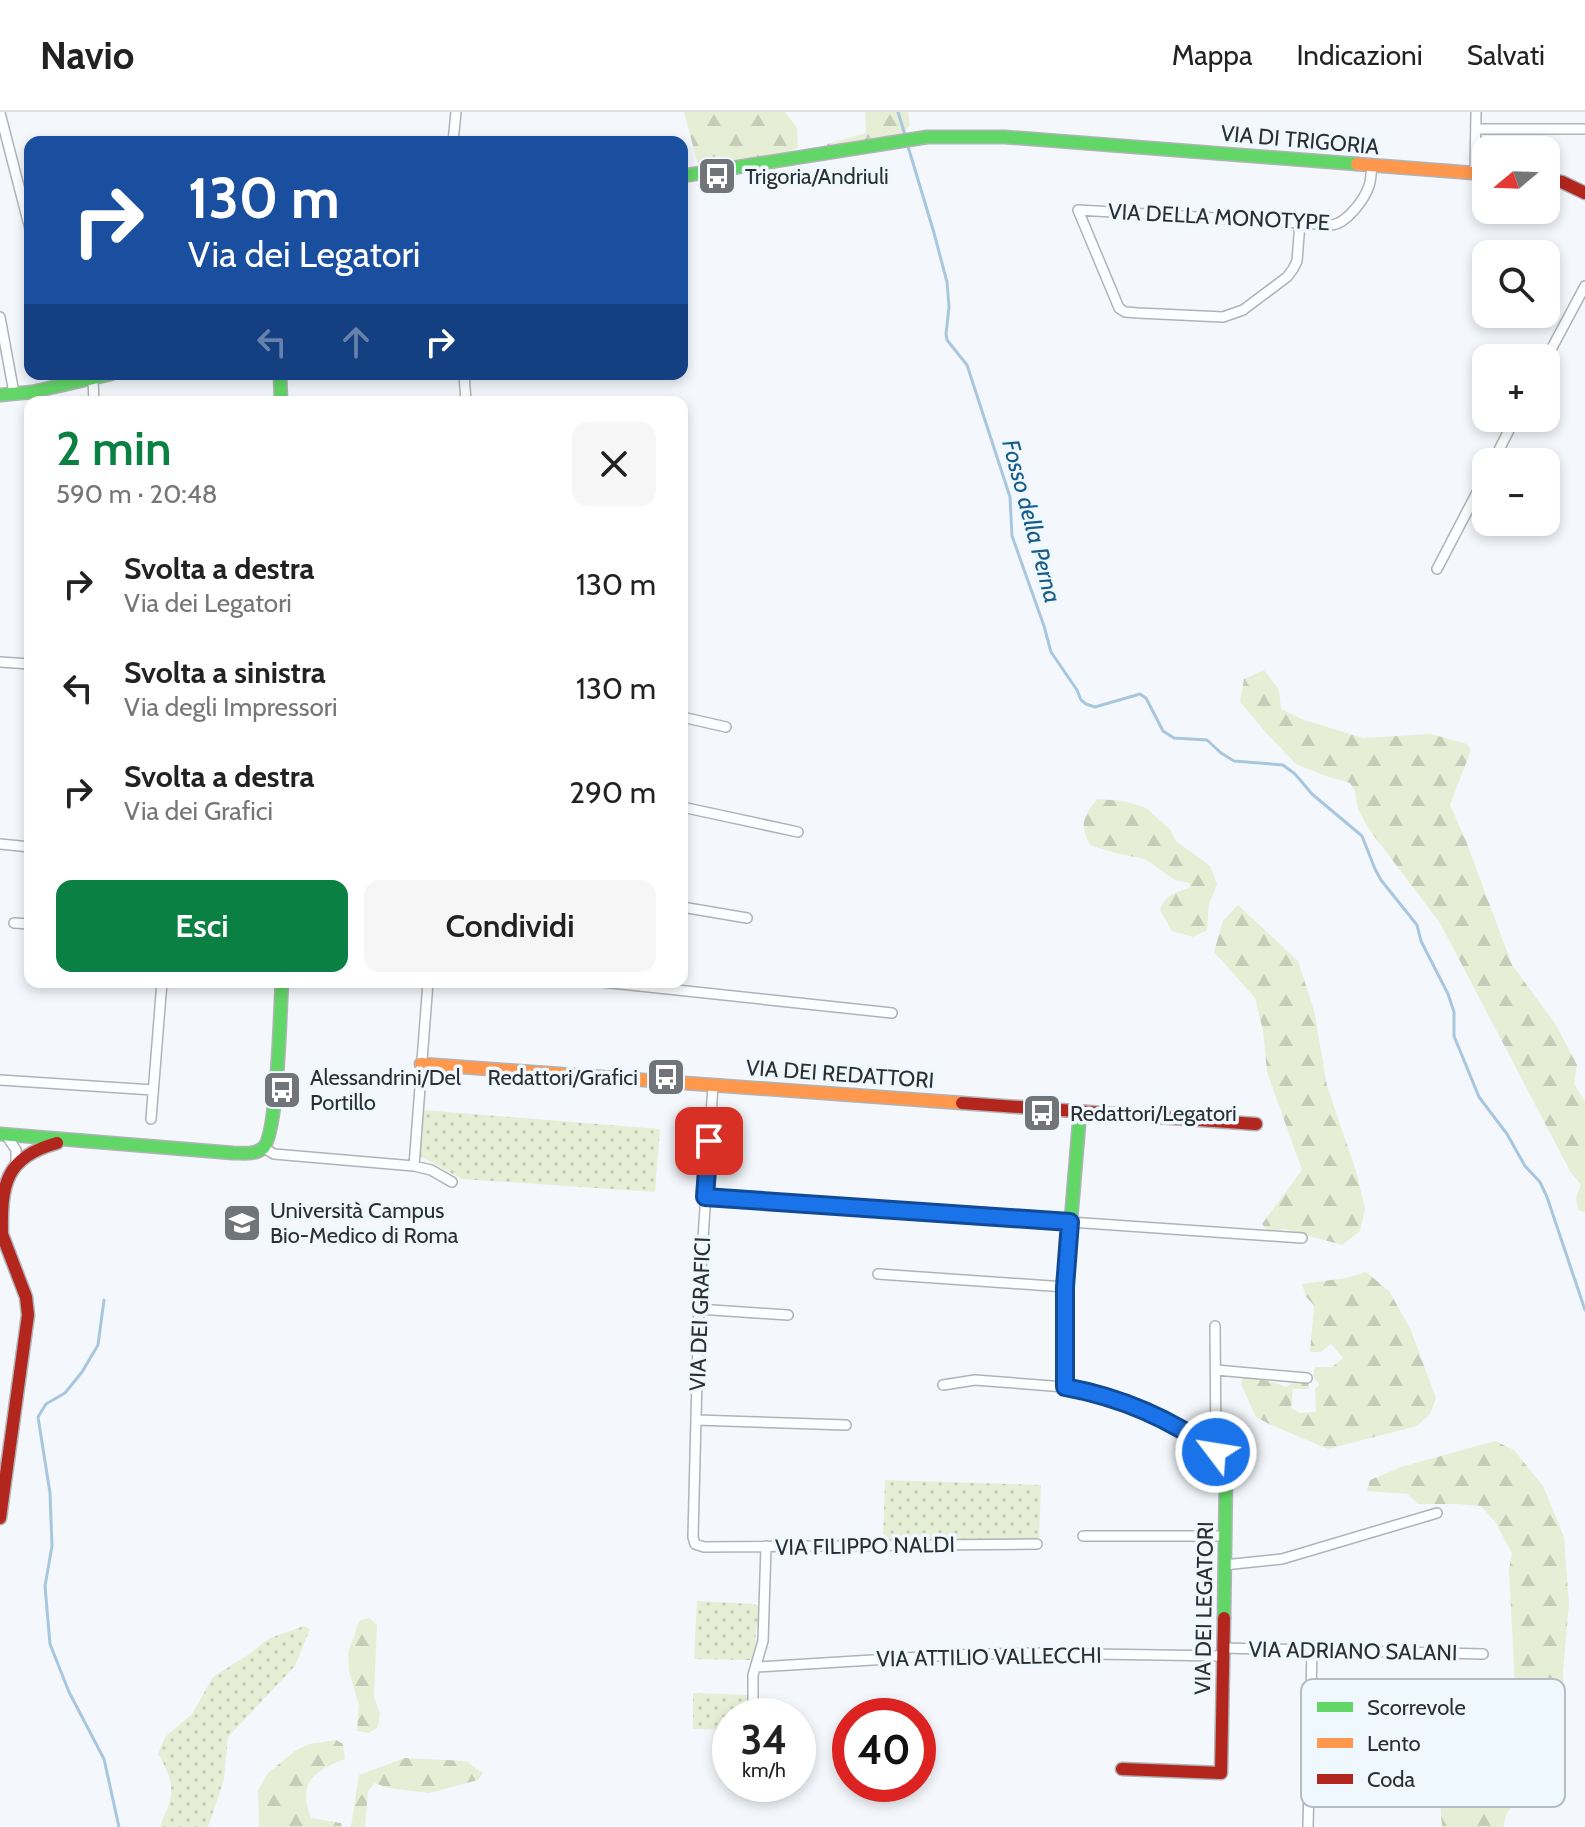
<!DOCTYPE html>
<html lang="it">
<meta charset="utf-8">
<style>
:root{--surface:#fff;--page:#f6f6f6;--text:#222;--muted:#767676;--line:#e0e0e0;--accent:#0b8043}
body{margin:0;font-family:Cabin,sans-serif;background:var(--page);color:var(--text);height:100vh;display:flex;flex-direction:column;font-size:30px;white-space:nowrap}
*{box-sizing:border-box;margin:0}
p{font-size:26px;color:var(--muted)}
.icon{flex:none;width:44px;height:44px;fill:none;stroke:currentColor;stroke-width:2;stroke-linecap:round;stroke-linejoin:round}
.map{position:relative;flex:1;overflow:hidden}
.sheet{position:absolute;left:24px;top:284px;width:664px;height:592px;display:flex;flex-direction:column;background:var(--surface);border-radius:16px;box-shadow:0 4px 12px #0003}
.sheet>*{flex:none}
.guide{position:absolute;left:24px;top:24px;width:664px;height:244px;border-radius:16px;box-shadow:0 4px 12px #0003;background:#1a4fa0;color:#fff;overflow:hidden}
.needle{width:52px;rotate:251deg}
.tools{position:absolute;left:1472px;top:24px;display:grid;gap:16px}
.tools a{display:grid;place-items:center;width:88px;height:88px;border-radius:16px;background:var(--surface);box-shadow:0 4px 12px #0003;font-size:40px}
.speed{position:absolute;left:712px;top:1586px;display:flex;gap:16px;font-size:40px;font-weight:700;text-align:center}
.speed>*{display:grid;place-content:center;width:104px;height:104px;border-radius:50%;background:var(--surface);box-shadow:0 4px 12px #0003;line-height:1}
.speed small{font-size:20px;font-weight:400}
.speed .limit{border:12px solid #d22;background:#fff;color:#111}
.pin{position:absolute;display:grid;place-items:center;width:68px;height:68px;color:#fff;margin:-34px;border-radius:16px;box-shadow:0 4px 12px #0006}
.me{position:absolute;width:88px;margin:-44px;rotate:301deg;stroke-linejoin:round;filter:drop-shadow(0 0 6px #0008)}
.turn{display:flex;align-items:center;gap:28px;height:168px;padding:0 32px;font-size:36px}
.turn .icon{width:104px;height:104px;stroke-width:2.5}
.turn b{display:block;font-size:56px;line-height:68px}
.lanes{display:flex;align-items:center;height:76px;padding:0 32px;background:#0003;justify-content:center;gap:40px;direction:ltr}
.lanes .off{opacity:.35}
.round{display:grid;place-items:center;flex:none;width:84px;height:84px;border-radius:16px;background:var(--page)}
.summary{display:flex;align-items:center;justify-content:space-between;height:136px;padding:0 32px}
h1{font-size:48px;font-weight:600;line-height:60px;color:var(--accent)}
.action{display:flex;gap:16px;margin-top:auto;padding:16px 32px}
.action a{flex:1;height:92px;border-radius:16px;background:var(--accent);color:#fff;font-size:32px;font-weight:600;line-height:92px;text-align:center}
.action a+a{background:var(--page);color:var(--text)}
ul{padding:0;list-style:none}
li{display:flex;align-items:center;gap:24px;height:104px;padding:0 32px}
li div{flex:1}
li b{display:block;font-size:30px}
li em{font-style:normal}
header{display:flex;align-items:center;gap:48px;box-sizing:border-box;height:112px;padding:0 40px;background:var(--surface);border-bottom:2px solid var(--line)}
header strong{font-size:38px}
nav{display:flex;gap:44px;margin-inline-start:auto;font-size:28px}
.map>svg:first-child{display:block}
.green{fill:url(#green-dots)}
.forest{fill:url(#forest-firs)}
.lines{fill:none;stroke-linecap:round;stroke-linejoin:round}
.stream{stroke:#a8c7df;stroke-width:3}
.street-casing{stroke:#afb3b6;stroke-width:12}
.fast-casing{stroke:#afb3b6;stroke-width:15}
.slow-casing{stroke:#afb3b6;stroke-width:15}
.jam-casing{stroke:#afb3b6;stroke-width:15}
.street{stroke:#fdfeff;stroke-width:9}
.fast{stroke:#63d668;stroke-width:12}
.slow{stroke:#ff974d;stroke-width:12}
.jam{stroke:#b3261e;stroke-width:12}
.route-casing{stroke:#114b97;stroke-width:20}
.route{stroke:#1a73e8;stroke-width:14}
.labels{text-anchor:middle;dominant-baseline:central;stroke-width:7;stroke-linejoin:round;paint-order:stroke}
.street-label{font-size:22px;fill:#2b2f33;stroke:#f0f8ff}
.poi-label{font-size:22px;fill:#2b2f33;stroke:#f0f8ff;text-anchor:start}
.water-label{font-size:24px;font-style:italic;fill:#195c86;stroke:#f0f8ff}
.key{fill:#f0f8ff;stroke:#b5bcc2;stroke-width:2}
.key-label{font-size:22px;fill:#2b2f33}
</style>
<header>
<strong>Navio</strong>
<nav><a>Mappa</a><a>Indicazioni</a><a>Salvati</a></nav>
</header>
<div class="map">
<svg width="1585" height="1715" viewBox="0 0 1585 1715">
<defs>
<pattern id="green-dots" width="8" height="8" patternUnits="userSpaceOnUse" patternTransform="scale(2)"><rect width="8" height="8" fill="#e7eed6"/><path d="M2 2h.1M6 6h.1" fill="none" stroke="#c6ccb8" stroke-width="1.8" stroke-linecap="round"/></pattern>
<pattern id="forest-firs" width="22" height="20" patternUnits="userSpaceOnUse" patternTransform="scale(2)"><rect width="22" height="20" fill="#e7eed6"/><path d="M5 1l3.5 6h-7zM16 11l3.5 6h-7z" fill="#c6ccb8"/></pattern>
</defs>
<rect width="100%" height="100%" fill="#f4f8fc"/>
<path class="green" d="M423,998l237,19 -5,63 -193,-13 -42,-23z
M885,1368l156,5 -2,54 -156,1z
M697,1489l57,3 5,3v14l-3,7 -1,29 -5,3 -56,-1z
M304,1514l6,3 -15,37 -67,71 -4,43 -16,47h-47c0,-8 4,-11 6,-18 9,-21 2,-37 -9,-55l7,-17 27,-23 21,-37 36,-23 21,-16z
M693,1581l56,2v21h-19v14l-37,-1z"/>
<path class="forest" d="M684,0h101l12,16 1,20c-25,9 -74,20 -100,17z
M865,0h43l2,14 -13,10 -70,11v-3l39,-11z
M1264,558l15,20 2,19 23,11 59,18 68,-4 36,10 4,6 -21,55 16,36 46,124 44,60 21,40 -3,18 11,19v110l-7,-2 -2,-13 5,-12 -11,-14 -130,-248 -72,-95 -10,-19 -3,-18 -5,-8 -27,-8 -27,-11 -29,-30 -27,-32 4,-23z
M1097,687l27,2 22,7 24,21 6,12 34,25 7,18 -8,20 -2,26 -14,7 -21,-6 -12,-21c7,-17 14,-16 30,-23l-1,-4 -14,-3 -30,-21 -30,-6 -25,-8c-11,-21 -7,-28 7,-46z
M1238,793l60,56 16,49 13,76 29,85 9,38 -5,22 -18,14 -57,-16 -17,2 -6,-7 40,-54 -35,-98 -4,-42 -8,-32 -41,-46 9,-31z
M1366,1160l23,19 21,37 26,70 -6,16 -13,12 -89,23 -59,-25 -13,-7 -15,-33 3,-9 35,9 7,3 8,-5h14l1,7h-16l-2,19 9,5 16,-1 -1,-23 4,-4 -6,-9 2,-9h17l11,-9 -12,-14 -10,8h-11l4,-47 -8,-8 -4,-13 44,-6z
M1495,1329l19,9 29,36 21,51 5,67 -6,67v36l-2,27 -5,23 -33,35 -16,21 -4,14h-61l-6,-81 3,-18 24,-20 28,8 21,28 9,-10 -5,-26 -7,-139 3,-15 -16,-31 -15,-17 -23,-2h-40l-10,-10 -41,-3 3,-11 31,-13z
M369,1506l8,7 -3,72 6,16 -2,14 -9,6 -12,-2 2,-26 -10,-34 -1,-18 11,-32z
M336,1628l7,4 2,15c-30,11 -49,24 -34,59l30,5 1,4h-83l-1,-37 10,-17 28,-23 14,-6z
M405,1646l61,3 17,12 -5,7 -49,13 -41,-5 -13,-5 -7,8 -3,36h-14l8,-52z"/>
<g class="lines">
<path class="stream" d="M898,0l7,23
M907,31l27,90 13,49 2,25 -3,27 1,6 20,25 43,132 2,39 32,90 7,26 26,38 4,10 5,4 9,3 45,-13 6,4 17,33 11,7 33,2 14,13 13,8 49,4 12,9 17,20 50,42 13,33 6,11 36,45 4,16 27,53 6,18v24l25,61 28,37 18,32 15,16 7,15 38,113
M104,1188l-6,45 -16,27 -17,21 -19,11 -8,13 12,76 2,53 -7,40 5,58 19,48 35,67 15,68"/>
<g class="street-casing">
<path id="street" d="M0,1l30,116
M1476,17h109
M453,30l3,-30
M1475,61l1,-61
M1300,111l-3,38 -4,8 -6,8 -44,33 -20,7 -85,-4 -13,-1 -6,-4 -41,-98 222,13 32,2c15,-2 32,-25 37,-39 2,-6 2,-13 3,-20
M0,205l14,76
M1546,247l39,-73
M464,262l2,28
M93,267l1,23
M1493,350l22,-44
M1437,457l49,-94
M0,550l30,2
M682,605l44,10
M682,695l116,25
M0,732l30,3
M682,795l65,11
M14,811l16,1
M602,870l290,31
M0,968l153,10
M713,973l-14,215 -6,237 2,7 9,3 333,-3
M151,1007l11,-137
M6,1023l10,15v14
M264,1036l10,6 140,12 17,4 21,12
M414,1054l14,-184
M705,1085l597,41
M878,1162l187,13
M698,1197l90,6
M1215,1214l1,126
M1216,1258l91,8
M943,1273l32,-5 90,7
M696,1308l150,5
M1083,1424h142
M1224,1453l58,-6 155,-46
M1223,1536l260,6
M756,1555l198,-12 76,-2 193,3
M753,1604v-41l10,-34 3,-95
M1310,1626l116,4
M752,1677v-5
M1308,1715l4,-178"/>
</g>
<g class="fast-casing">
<path id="fast" d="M682,64l245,-39h78l352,27
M280,262l1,28
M0,283l32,-3 79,-18
M1080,1000l-14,167 -1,108c46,10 88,26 129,50 9,6 23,13 29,24 0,0 3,11 3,12l-2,145
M0,1022l233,19c10,0 22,2 30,-5 15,-13 17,-140 19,-166"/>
</g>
<g class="slow-casing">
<path id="slow" d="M1357,52l129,10
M421,952l541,39"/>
</g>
<g class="jam-casing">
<path id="jam" d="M1546,67l16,3 23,11
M962,991l294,21
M0,1117l26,68 2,18 -28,203
M2,1122c-1,-49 3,-77 55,-91
M1122,1657l99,4 3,-155"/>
</g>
<use href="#street" class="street"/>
<use href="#fast" class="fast"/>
<use href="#slow" class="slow"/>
<use href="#jam" class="jam"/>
</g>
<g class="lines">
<g class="route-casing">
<path id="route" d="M709,1029l-4,56 365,25 -5,65v100c55,10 106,32 151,65"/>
</g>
<use href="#route" class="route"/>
</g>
<defs>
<g id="bus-square" transform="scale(2)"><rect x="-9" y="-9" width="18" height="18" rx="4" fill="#717579" stroke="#f0f8ff"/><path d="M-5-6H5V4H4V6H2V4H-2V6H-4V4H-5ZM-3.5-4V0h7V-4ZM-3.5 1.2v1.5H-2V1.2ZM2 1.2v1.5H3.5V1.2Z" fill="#fff"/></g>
<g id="university-square" transform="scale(2)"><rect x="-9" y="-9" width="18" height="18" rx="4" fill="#717579" stroke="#f0f8ff"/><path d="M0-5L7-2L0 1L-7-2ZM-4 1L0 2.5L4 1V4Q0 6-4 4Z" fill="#fff"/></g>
</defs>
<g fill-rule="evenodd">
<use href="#bus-square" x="717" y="64"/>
<use href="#bus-square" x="666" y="965"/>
<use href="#bus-square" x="282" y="978"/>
<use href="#bus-square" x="1042" y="1001"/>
<use href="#university-square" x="242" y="1111"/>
</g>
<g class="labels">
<g class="street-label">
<text transform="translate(1300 28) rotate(5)">VIA DI TRIGORIA</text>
<text transform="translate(1219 105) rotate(3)">VIA DELLA MONOTYPE</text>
<text transform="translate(840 962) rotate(4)">VIA DEI REDATTORI</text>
<text transform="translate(700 1202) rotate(-88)">VIA DEI GRAFICI</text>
<text transform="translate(865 1434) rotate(-1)">VIA FILIPPO NALDI</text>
<text transform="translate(1204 1496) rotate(-89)">VIA DEI LEGATORI</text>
<text transform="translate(1353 1539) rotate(1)">VIA ADRIANO SALANI</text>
<text transform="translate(989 1545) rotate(-1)">VIA ATTILIO VALLECCHI</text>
</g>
<g class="poi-label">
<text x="745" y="64">Trigoria/Andriuli</text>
<text x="310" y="965">Alessandrini/Del<tspan x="310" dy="25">Portillo</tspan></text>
<text x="638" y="965" text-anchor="end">Redattori/Grafici</text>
<text x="1070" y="1001">Redattori/Legatori</text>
<text x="270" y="1098">Università Campus<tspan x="270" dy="25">Bio-Medico di Roma</tspan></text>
</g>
<g class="water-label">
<text transform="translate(1032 409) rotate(75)">Fosso della Perna</text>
</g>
</g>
<rect x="1301" y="1567" width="264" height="128" rx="12" class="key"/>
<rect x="1317" y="1590" width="36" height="10" fill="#63d668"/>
<rect x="1317" y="1626" width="36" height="10" fill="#ff974d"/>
<rect x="1317" y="1662" width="36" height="10" fill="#b3261e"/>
<g class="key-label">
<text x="1367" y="1603">Scorrevole</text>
<text x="1367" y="1639">Lento</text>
<text x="1367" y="1675">Coda</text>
</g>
</svg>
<div class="tools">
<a><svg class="needle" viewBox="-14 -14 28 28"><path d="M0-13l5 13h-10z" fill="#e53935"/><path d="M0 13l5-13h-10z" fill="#767676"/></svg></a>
<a><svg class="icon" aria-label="search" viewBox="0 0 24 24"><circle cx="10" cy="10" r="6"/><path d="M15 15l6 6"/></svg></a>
<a>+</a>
<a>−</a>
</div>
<div class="speed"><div>34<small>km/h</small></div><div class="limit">40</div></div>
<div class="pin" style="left:709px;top:1029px;background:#d93025"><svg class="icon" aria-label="arrive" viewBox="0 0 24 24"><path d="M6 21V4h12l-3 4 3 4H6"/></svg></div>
<svg class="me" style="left:1216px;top:1340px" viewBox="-20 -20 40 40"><circle r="17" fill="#1a73e8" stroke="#fff" stroke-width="3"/><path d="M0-11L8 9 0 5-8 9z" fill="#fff"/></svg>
<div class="guide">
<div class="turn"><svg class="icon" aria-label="right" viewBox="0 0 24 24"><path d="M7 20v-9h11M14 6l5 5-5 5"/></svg><div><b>130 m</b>Via dei Legatori</div></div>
<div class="lanes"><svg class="icon off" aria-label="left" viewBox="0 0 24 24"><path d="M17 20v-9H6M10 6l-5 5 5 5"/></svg><svg class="icon off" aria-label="ahead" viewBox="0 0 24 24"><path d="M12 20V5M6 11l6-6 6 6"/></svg><svg class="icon" aria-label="right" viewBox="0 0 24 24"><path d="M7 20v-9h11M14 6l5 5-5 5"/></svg></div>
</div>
<section class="sheet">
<div class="summary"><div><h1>2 min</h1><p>590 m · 20:48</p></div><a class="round"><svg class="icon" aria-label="close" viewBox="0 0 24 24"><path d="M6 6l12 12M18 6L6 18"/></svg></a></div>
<ul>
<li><svg class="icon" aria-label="right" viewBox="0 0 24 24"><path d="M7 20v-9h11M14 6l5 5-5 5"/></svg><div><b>Svolta a destra</b><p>Via dei Legatori</p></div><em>130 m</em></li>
<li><svg class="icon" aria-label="left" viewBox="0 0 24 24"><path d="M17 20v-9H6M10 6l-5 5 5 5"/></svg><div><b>Svolta a sinistra</b><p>Via degli Impressori</p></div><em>130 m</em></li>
<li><svg class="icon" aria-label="right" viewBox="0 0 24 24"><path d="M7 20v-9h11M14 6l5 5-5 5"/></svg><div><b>Svolta a destra</b><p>Via dei Grafici</p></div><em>290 m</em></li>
</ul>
<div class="action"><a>Esci</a><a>Condividi</a></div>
</section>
</div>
